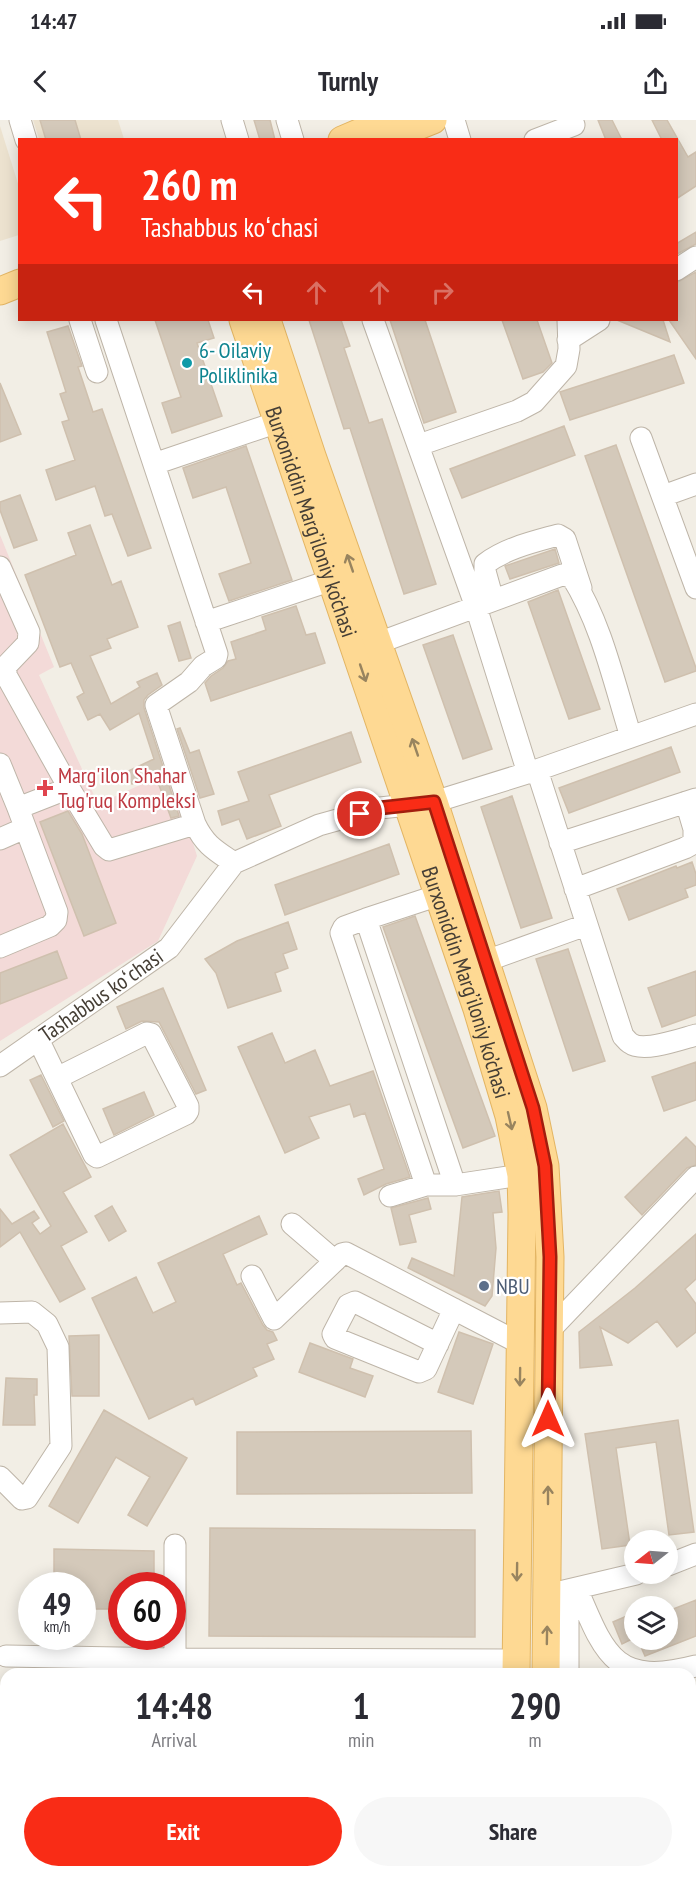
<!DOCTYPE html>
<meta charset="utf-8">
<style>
:root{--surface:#fff;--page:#f7f7f7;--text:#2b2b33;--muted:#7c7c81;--accent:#f92c16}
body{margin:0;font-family:"PT Sans Narrow",sans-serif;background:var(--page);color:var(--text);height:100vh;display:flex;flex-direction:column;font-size:22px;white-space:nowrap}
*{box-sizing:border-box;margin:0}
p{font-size:20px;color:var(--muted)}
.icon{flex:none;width:33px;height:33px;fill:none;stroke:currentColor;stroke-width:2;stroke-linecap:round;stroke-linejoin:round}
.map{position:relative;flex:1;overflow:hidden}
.drawer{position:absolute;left:0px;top:1548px;width:696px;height:210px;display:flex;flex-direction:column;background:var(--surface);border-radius:18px 18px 0 0;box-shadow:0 3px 15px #0003}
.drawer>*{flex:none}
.top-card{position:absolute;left:18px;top:18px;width:660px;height:183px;border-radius:0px;box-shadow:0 3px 15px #0003;background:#f92c16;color:#fff;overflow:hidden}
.needle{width:39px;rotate:253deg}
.tools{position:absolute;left:624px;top:1410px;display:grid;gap:12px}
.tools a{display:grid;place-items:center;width:54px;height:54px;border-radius:50%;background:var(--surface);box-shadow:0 3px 15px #0003;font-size:30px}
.speed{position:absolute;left:18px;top:1452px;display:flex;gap:12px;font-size:30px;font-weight:700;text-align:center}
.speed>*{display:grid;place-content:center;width:78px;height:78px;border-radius:50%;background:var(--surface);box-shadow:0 3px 15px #0003;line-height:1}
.speed small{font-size:15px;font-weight:400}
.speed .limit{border:9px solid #d22;background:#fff;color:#111}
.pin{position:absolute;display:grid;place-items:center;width:51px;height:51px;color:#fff;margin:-26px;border:3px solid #fff;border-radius:50%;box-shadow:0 2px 6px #0007}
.me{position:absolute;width:66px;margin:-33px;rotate:0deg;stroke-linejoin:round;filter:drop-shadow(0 0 4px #0008)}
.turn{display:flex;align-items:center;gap:21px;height:126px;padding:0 24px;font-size:27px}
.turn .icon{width:78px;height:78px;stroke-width:2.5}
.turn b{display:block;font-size:42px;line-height:51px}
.lanes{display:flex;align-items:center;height:57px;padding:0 24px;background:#0003;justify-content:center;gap:30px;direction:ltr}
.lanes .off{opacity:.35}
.eta{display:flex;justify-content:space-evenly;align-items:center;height:102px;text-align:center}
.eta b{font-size:36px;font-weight:700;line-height:42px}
.primary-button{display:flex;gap:12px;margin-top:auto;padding:12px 24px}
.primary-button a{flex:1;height:69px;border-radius:36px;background:var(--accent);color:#fff;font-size:24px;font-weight:700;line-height:69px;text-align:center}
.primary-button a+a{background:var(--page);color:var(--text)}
.status{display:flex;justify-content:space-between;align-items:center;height:42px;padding:0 30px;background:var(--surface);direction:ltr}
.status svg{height:16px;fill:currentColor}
header{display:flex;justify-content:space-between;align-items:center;height:78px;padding:0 24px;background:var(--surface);font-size:27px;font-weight:700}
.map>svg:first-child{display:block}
.education{fill:#ece2cf}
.medical{fill:#f3dad8}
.building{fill:#d4c9ba;stroke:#cfc0ae;stroke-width:1.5}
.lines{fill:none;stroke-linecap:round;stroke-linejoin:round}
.minor-casing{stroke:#beb5a8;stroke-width:23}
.major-casing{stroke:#e3b563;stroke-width:29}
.minor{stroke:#fff;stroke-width:21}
.major{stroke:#fed993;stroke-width:27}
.oneway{stroke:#98845f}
.route-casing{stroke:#a21d0e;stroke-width:15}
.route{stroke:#f92c16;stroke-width:10}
.culture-dot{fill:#0f9aa8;stroke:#fff;stroke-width:2}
.health-dot{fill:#e0444e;stroke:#fff;stroke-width:2}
.service-dot{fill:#5c6f8a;stroke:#fff;stroke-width:2}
.labels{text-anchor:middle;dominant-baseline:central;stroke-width:4.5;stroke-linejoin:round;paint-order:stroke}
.culture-label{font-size:22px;fill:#0d838f;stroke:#fff;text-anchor:start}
.street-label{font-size:22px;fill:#453e35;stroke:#fff}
.health-label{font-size:22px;fill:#be3a42;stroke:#fff;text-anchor:start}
.service-label{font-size:22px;fill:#4e5e75;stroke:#fff;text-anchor:start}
</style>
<div class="status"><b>14:47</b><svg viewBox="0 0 49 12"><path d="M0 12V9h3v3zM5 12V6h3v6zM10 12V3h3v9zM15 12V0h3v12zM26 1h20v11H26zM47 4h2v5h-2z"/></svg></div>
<header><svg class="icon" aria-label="back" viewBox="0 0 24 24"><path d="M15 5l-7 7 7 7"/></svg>Turnly<svg class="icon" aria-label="share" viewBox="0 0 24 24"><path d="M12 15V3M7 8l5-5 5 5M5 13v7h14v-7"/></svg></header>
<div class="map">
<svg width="696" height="1758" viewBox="0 0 696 1758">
<rect width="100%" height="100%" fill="#f2eee5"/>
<path class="education" d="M33,0h85l6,19h-85z
M0,6l20,64 -1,45 -19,6z"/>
<path class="medical" d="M0,415l54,132 -15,8 59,129 73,-33 26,85 -39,85 -158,100z"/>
<path class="building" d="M40,0h35l6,20h-35z
M254,0h16l5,20h-15z
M598,0h14l10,20h-16z
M652,0h15l21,37 8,-5v34l-20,13v-59h-14z
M696,112v12l-19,10 -1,-10z
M696,152v87l-27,-39h7v-37z
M155,200h53l6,18 -17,5 25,73 -50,17 -10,-30 19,-6z
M309,200h32l9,26 -6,2 25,75 13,-4 54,165 -32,10 -54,-166 -6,1z
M390,200h35l31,92 -32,11z
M502,200h35l15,43 -9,9 -20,7z
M617,200h46l7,22z
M68,206l14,40 -4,1 15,45 9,-3 49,139 -23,8 -16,-42 -7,2 -10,-30 -39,14 -10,-30 29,-10 -13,-38 7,-2 -9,-26 6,-2 -19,-60z
M674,235l10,28 -114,37 -10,-28z
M0,263l21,51 -21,8z
M564,306l11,29 -113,43 -12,-29z
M616,325l80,223v3l-31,11 -80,-226z
M246,326l46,134 -63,21 -10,-27 32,-11 -25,-76 -33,11 -10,-30z
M20,375l17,45 -23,8 -14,-38v-8z
M90,405l22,60 9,-4 17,46 -31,12 4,9 -21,8 21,48 29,-17 -3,-5 20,-9 5,12 -14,10 -4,5v8l35,108 -8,2 -16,-44 -23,10 -6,-12 28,-13 -15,-46 -29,17 -10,-16 -12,6 -11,-23 7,-4 -13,-30 -11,4 -35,-92 51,-20 -8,-22z
M555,429l4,14 -49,16 -5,-13z
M558,470l42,119 -31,10 -41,-117z
M296,486l10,29 9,-2 10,30 -114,38 -6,-18 6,-7 12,-8 5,-7 8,-2 -5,-17 35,-12 -4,-13z
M180,502l11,36 -12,3 -11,-35z
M453,515l39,114 -29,10 -40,-114z
M180,608l10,25 9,-3 15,44 -14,4 -23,-69z
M351,612l10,30 -92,33 12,31 -34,13 -8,-20 -17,6 -4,-14 31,-10 -11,-29z
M671,627l9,25 -111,41 -10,-25z
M512,676l40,122 -31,10 -40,-121z
M68,691l14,23 34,89 -32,13 -44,-114z
M389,724l10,30 -114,41 -10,-30z
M692,742l4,12v11l-11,4 3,8 -59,23 -12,-31 59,-23 1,2z
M415,796l80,220 -32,12 -80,-221z
M288,802l9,27 -14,5 5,14 -13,5 6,18 -53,17 -12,-35 -11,-14 32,-18z
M568,829l37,112 -32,10 -37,-112z
M57,831l10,27 -67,26v-31z
M696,851v44l-34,12 -14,-39z
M163,868l43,102 -10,4 -37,-72 -17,-1 -16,8 -9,-22z
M272,913l13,30 30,-13 15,36 43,-15 37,106 -24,7 -22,11 -6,-16 26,-10 -19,-56 -11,4 -4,-13 -41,13 10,21 -34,15 -47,-106z
M696,942v38l-32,11 -12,-34z
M41,955l23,46 -11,6 -23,-47z
M144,972l10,23 -40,20 -11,-26z
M63,1004l28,53 -28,15 24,40 -26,14 24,43 -25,13 -40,-70 -20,15v-38l12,15 22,-13 5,7 -7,5 8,11 11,-8 -41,-71z
M686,1017l10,10v18l-9,3 -45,47 -17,-18z
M499,1071l3,21 -9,1 3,35 -4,48 -7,10 -77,-38 4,-10 42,18 8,-79z
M428,1078l3,11 -22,6 7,27 -16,3 -9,-37z
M112,1086l14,25 -17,10 -14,-25z
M259,1096l8,18 -44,20 14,31 4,-2 22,42 4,5 6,2 4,8 -10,4 7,15 -21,9 4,8 -61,29 -3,-7 -44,21 -57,-121 44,-21 17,36 23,-11 -18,-39z
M696,1114v45l-11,10 11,15v28l-19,15 -20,-26 -29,22 -28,-16 12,38 -32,3 -1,-36 56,-44z
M459,1212l34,12 -20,60 -35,-12z
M99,1215v61h-27l-3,-60z
M310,1223l43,16 -3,9 23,8 -8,21 -66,-25z
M6,1258l31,1v16h-3l1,30h-32z
M104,1290l83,48 -40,68 -19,-11 22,-38 -34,-20 -38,66 -29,-17z
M678,1300l16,112 -25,3 -13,-93 -40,6 14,97 -28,4 -17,-115z
M471,1311l1,62 -235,1v-62z
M210,1408l265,2v107l-266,-1z
M54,1429l100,2v35h-32v23h-40v-23h-28z
M696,1480v36l-51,20 -7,-16h30v-29z
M634,1493v25l-12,6 -9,-22z"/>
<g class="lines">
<g class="minor-casing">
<path id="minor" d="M20,0l6,20
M232,0l6,20
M287,0l6,20
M454,0l6,20
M535,20l39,-15
M676,150l20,-13
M80,200l17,52
M106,200l111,334 -1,4 -13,8 -14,16 -33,23 39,119
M373,200l103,287 52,166
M568,220l31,-20
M641,318l55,150
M419,325l98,-34 17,-9 32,-36 3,-17 -1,-29
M154,344l124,-42
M663,376l33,-12
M0,447l29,65 -1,11 -22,23v9l63,113
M493,480l-8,-29v-7c21,-16 48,-22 73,-29l7,4 16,49
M206,502l126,-42
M378,523l184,-68 10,2c30,48 42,106 59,160
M0,644l18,44
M537,650l86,266c2,2 4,5 7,7 13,10 51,-4 66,-8
M434,682l103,-32 159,-56
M0,719l25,-11
M560,723l136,-44
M575,769l110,-41 9,-5v-14l-8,-27
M439,775l-73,24 89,266
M366,799l-22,8 -3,6 85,252
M0,827l50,-21 6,-6 1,-8 -39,-104 51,-20 35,58 5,4 86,-26c10,21 20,26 39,39
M486,841l100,-36
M38,919l56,116 3,2 89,-43 2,-3v-5l-37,-72 -4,-1 -90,45
M0,946l169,-118 65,-85 85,-38 61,-17 28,-3
M390,1076l36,-11h29l66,-10
M292,1104l43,37
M252,1156l22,43 68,-65 4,-1 175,91
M0,1193l32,-1 15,12 11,23 3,99 -34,52 -5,1 -22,-22
M549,1211l147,-154
M438,1224l-83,-42 -7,3 -15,29 2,4 84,34 7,-3 28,-60
M175,1425v114
M668,1445l28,-11
M577,1469c28,66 38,98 119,77
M547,1475l89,-21
M6,1536l169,3 341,1
M568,1554v-83
M0,1608h6
M0,1742h6
M45,1752v6
M90,1752l1,6
M176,1758l1,-6
M299,1758v-6
M394,1758l12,-4v-2
M625,1758l52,-6"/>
</g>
<g class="major-casing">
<g id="major">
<path d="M342,20l47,-20"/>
<path d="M383,20l50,-20"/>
<path d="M0,171l20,-8"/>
<path id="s1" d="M243,200l234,689 32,107 12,59 1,39 -6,460"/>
<path d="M267,200l45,136 122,346 99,306 12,58 5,91 -4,417"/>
<path d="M516,1758v-6"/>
<path d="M543,1758v-6"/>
</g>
</g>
<use href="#minor" class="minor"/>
<use href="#major" class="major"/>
</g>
<defs><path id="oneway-shaft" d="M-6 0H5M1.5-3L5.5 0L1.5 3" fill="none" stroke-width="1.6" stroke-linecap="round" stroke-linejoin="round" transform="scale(1.5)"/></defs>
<g class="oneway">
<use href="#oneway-shaft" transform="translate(350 443) rotate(-109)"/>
<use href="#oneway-shaft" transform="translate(363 553) rotate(71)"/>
<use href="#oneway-shaft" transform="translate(415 627) rotate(-109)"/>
<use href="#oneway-shaft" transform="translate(510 1001) rotate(77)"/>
<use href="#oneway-shaft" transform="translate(520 1257) rotate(91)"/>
<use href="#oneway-shaft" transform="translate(548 1375) rotate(-90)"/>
<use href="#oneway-shaft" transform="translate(517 1452) rotate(91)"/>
<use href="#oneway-shaft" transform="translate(547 1515) rotate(-89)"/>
</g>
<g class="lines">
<g class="route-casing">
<path id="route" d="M360,694l20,-6 54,-6 99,306 12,58 5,91 -2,162"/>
</g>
<use href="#route" class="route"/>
</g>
<circle class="culture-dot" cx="187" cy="243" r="6"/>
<path class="health-dot" d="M42 659h6v6h6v6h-6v6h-6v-6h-6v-6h6z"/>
<circle class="service-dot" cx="484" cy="1166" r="6"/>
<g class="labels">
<g class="culture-label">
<text x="199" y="230">6- Oilaviy<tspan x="199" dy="25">Poliklinika</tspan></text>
</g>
<g class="street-label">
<text stroke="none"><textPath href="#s1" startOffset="213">Burxoniddin Marg’iloniy ko’chasi</textPath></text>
<text stroke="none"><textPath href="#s1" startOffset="699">Burxoniddin Marg’iloniy ko’chasi</textPath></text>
<text transform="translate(101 875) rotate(-35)">Tashabbus koʻchasi</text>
</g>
<g class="health-label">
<text x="58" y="655">Marg'ilon Shahar<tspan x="58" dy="25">Tug'ruq Kompleksi</tspan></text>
</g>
<g class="service-label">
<text x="496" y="1166">NBU</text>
</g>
</g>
</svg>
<div class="tools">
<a><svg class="needle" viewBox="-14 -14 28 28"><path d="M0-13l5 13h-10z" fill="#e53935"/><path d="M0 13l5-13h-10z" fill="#7c7c81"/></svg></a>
<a><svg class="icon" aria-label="layers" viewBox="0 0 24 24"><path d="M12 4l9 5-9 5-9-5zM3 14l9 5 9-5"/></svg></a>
</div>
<div class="speed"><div>49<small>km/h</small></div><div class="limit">60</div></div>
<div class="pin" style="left:360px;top:694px;background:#d93025"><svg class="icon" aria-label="arrive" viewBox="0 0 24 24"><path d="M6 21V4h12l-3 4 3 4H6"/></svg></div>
<svg class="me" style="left:548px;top:1299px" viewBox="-20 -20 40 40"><path d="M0-17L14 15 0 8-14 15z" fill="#f92c16" stroke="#fff" stroke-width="4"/></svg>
<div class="top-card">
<div class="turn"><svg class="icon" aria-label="left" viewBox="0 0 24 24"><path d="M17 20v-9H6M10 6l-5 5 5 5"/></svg><div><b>260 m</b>Tashabbus koʻchasi</div></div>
<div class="lanes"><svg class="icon" aria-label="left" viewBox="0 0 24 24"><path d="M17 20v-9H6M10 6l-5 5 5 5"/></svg><svg class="icon off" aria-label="ahead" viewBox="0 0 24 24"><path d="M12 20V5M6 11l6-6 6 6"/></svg><svg class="icon off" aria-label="ahead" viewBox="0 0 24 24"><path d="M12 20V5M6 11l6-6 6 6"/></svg><svg class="icon off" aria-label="right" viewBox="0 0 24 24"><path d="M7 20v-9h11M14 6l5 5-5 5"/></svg></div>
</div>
<section class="drawer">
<div class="eta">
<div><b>14:48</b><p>Arrival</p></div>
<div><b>1</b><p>min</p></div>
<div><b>290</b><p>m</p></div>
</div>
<div class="primary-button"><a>Exit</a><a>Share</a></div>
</section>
</div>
